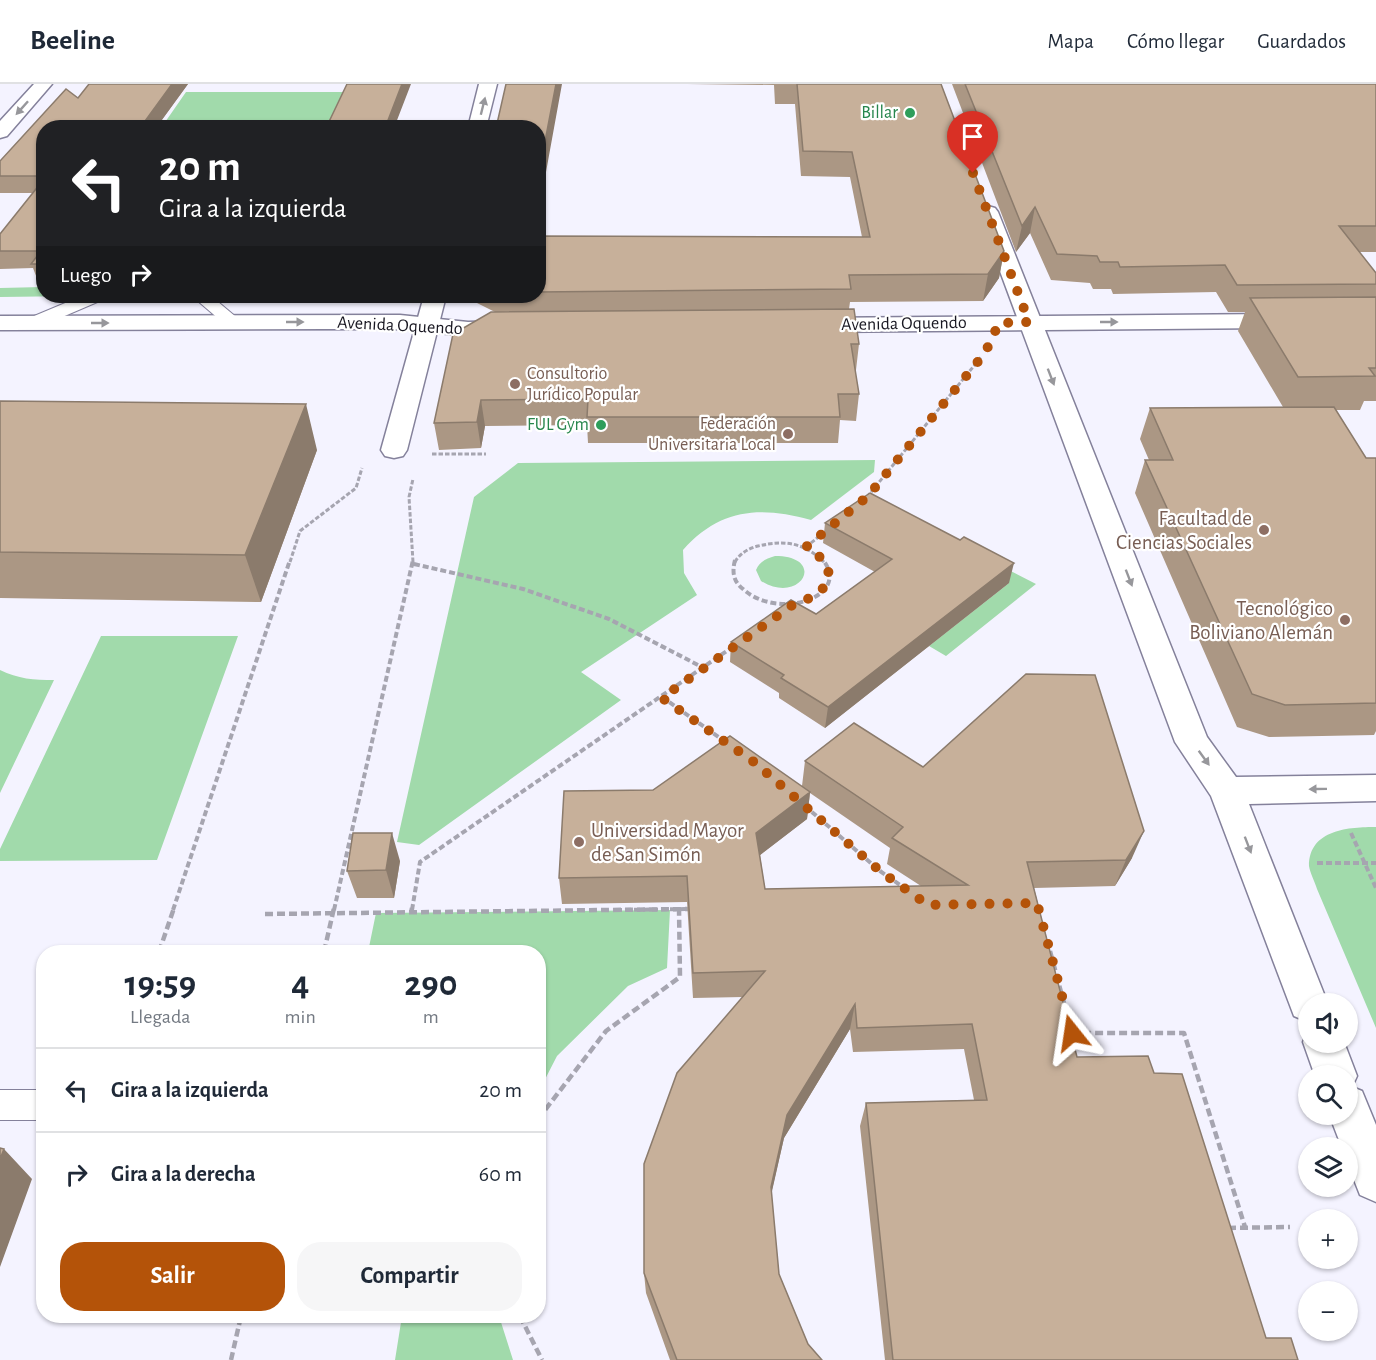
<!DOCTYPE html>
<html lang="es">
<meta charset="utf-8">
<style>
:root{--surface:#fff;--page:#f6f6f7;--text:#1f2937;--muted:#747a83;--line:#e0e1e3;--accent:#b45309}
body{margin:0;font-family:"Alegreya Sans",sans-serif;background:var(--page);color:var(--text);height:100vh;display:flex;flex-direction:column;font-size:22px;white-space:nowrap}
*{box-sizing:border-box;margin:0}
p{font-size:20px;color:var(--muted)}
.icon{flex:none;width:33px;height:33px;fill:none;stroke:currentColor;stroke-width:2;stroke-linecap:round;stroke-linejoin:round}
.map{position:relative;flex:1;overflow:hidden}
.sheet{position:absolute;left:36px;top:861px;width:510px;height:378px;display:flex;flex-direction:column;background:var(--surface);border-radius:24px;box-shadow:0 2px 4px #0004}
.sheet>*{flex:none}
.top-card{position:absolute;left:36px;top:36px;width:510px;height:183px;border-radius:24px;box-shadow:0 2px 4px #0004;background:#202124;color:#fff;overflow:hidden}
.controls{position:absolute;left:1298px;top:909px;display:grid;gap:12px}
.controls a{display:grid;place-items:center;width:60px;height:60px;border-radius:50%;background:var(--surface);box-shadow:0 2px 4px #0004;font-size:30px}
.pin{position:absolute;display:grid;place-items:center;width:51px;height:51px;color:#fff;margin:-62px -26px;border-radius:50% 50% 50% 0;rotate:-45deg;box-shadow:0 0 6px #0007}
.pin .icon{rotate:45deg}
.me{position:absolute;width:66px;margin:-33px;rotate:345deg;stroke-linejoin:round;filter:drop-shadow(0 0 4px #0008)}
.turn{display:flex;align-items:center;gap:21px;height:126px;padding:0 24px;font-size:27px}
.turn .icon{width:78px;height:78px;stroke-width:2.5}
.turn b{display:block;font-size:42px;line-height:51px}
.then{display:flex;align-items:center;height:57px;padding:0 24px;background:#0003;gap:12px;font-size:22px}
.eta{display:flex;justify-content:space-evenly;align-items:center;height:102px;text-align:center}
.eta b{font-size:36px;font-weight:700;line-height:42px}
.primary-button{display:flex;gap:12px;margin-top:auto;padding:12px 24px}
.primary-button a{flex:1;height:69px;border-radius:24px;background:var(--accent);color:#fff;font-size:24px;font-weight:700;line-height:69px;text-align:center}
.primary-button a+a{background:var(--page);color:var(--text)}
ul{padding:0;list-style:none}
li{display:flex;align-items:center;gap:18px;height:84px;padding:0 24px;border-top:2px solid var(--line)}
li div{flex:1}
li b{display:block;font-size:22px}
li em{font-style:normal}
header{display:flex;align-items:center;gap:36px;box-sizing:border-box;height:84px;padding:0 30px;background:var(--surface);border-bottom:2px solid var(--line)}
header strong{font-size:28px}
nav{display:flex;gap:33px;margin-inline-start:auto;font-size:21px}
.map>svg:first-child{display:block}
.green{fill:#a1daab}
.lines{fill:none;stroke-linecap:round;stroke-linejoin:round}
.service-casing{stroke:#84819b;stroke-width:2}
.minor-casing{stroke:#84819b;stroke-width:3}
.secondary-casing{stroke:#84819b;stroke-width:3}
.path-far2{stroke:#a6a5b0;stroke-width:3;stroke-dasharray:4.5 2;stroke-linecap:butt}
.path-far1{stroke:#a6a5b0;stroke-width:4;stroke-dasharray:6 3;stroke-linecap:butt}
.path{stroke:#a6a5b0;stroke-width:4.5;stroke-dasharray:8 4;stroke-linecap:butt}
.service{fill:#fff;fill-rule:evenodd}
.minor{fill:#fff;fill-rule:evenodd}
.secondary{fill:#fff;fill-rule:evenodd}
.wall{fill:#ab9784;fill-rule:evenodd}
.shaded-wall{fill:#8b7b6c}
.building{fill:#c7b09a;stroke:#8b7b6c;stroke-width:1.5}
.oneway{fill:#97979b}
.route{stroke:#b45309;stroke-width:10;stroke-dasharray:0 18}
.leisure-dot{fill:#2e9e5b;stroke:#fff;stroke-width:2}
.education-dot{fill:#8d6e63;stroke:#fff;stroke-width:2}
.labels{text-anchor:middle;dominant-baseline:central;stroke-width:4.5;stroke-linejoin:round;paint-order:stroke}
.far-leisure-label{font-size:18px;fill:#27864d;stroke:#fff;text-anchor:end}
.far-street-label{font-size:18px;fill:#181721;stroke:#fff}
.far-education-label{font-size:18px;fill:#785e54;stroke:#fff;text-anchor:start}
.education-label{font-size:21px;fill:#785e54;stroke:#fff;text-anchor:end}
</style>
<header>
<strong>Beeline</strong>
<nav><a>Mapa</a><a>Cómo llegar</a><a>Guardados</a></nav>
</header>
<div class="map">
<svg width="1376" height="1276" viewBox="0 0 1376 1276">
<rect width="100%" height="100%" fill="#f4f3ff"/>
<path class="green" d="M186,8h162l-17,35 -170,1z
M43,203l1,9h34l-78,1v-9z
M875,376l-1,12 -63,48c-50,-14 -91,-12 -128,30l1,23 13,22 -116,77 40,28 -202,145 -22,-3 77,-345 44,-34z
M881,420l155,80 -90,72 -17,-10 80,-63z
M775,472c53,0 26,50 -14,25l-5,-11c4,-9 10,-11 19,-14z
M101,552h137l-81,224 -157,1v-12z
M0,586c18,9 34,10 54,10l-54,113z
M1376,743v201l-59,-139c-2,-7 -7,-16 -8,-23 0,-37 41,-39 67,-39z
M670,826l-3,58 -39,18 -71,70 -18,35 -1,-139h-170l8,-39z
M402,1232h97l14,44h-118z"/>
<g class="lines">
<g class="service-casing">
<path id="service" d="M82,212h23l-3,4 -63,27h-12l-3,-4 3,-4z
M192,212h19l31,26 -3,4h-12z
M0,1006h44v30h-44z"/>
</g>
<g class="minor-casing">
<path id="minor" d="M34,0h18l-45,52 -7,2v-17z
M479,0h18l-11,44h-18z
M988,122l7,2 3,4 209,525 29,40 140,-2v26l-127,3 79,200h-20v18l-14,-6 -83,-220 -36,-54 -197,-530 3,-4z
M424,212h22l-39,154 -4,6 -9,2 -9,-2 -4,-6z
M1308,946v12h36l13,34 -5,11 10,4 14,34v77l-16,-7 -13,-33v-14h-5l-13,-34h18v-38h-32l-12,-34z"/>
</g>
<g class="secondary-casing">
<path id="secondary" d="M1376,229v14l-565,5 -8,-2 -4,-5 4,-5 8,-2z
M400,231l68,7 39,-1 8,2 4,5 -4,5c-40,10 -82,-4 -122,-4 -131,0 -262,1 -393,1v-14z"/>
</g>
<path class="path-far2" d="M432,370h54
M867,413l115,-141
M806,463l21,-17
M290,478l10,-31 56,-43 6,-20
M413,478l-4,-65 4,-18
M735,478c4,-8 14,-14 23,-16 27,-6 45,-4 66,16"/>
<path class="path-far1" d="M735,476c-3,12 -2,21 8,29 35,32 109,8 80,-29
M414,480l109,25 86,30 93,48
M662,613l65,46
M805,722l75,65 26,18
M1351,749l25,55
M1317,779h59
M173,826l117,-350
M334,826l79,-350
M412,826l8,-48 314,-216
M616,826l76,-1"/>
<path class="path" d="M411,829l1,-5
M265,830l427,-5
M1050,867l22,82h112l61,194
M159,868l15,-44
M324,868l10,-44
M538,1035l68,-88 74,-54 -1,-68
M1228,1144l62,-1
M520,1232l22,44
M231,1276l10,-44"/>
<use href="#service" class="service"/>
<use href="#minor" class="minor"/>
<use href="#secondary" class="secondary"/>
</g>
<path class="wall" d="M89,0h99l-32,44h-112v153h-6l-5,-13 -33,1v-35l33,-41h-33v-32l78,-63z
M687,0h254l63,167 -5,27 -16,23 -133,1 -1,7 10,35 -3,26h-1l4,24 -3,27 -16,-1 -2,23h-250l-1,-18 -102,1 -4,22 -42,2 -5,-27 61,-111 -28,-14v-2h71v-60l324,1 -12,-60 -49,-1 -6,-72h-20l-1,-19z
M952,0h424v168h-17l17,21v128h-12l-4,9h-24l30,48h10v273l-2,4 -105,2 -32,-10 -102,-234 10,-33h4l-9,-21 10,-31 133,-1 -45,-76 7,-19h-17l-12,-20 -103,2 -2,-5h-18l-3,-6 -39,-3 -21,-47 -14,19z
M0,317l317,49 -56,152 -261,-4z
M825,439l184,60 -184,145 -46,-30v-5l-49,-31 1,-20 85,-28 59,-42 -52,-29z
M805,677l118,6 209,91 -17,28 -81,2 43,169 77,16 112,265 32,22h-413l-25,-234 6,-23 108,-3 -10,-51 -111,3 -3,-23 -66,109 -13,56 8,80 29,70 14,16h-152l-24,-67 -2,-20 99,-276 -50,1 -6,-96 -125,2 -3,-26 94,-88 149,-4zM810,709l80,55 -3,16 34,22 -156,3 -5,-34 47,-36z
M400,777l-6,37h-37l-10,-27z"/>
<path class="shaded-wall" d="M172,0h16l-32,44h-16z
M402,0h9l-17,44h-9z
M556,0h6l-24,132v-38z
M1035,123l-5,26 -14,19 6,-26z
M1004,167l-5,27 -16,23 5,-27z
M481,316l4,26 -4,22 -4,-26z
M306,320l11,46 -56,152 -16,-47z
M1014,479l-5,20 -184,145 3,-21z
M810,708l-3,27 -52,40 1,-26z
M1144,747l-12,27 -17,28 11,-26z
M392,749l8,28 -6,37 -8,-28z
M855,920l-5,25 -66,109 -16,71 3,-22 16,-72z
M4,1065l28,30 -32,88v-108z"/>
<path class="building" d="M89,0h83l-32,44h-96v48h-44v-15l66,-72 12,9z
M347,0h55l-17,44h-59z
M506,0h50l-18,94v-50h-42z
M797,0h144l63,167 -16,23 -139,1 2,14 -313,3v-56l332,1 -18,-85 -49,-1z
M965,0h411v142h-37l37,47v11l-139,1 -12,-20 -105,2 -2,-5h-18l-3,-6 -40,-2 -22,-47 -13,19z
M44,95v85h-13l10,-13h-41v-17z
M1376,213v71h-7l6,8 -77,1 -48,-79z
M854,225l5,35h-8l8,50h-21l2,23h-253l1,-18 -107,1 -4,22 -43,1 19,-89 38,-22z
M0,317l306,3 -61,151 -245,-3z
M1334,323l32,51h10v245l-91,2 -33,-11 -107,-234h28l-23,-52z
M870,409l90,47 4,-3 50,26 -186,144 -47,-29 3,-3 -53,-33 60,-42 25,14 76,-55 -67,-36z
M1026,590l69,1 49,156 -18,29 -99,2 50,195 71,-1 6,17 28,1 84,264h25l7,22h-405l-27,-257 121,-3 -15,-76 -115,4 -2,-24 -68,111 -16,72 8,87 29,70 14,16h-145l-33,-87v-109l33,-91 88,-102 -72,2 -6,-97 -128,2 5,-87 89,-1 77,-54 80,56 -54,41 9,56 203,-4 -76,-47 11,-11 -98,-66 49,-38 69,44z
M353,749h39l-6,37 -39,1z
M0,1064l4,1 -4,10z"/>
<defs><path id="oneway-solid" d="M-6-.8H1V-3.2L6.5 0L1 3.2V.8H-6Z" transform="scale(1.5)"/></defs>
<g class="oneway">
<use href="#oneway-solid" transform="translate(483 22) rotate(-76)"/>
<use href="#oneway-solid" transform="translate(22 24) rotate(132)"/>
<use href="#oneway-solid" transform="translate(295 238)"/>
<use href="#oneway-solid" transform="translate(1109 238)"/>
<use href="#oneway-solid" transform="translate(100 239)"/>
<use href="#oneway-solid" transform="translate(1051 293) rotate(69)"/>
<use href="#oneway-solid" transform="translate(1129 494) rotate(69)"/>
<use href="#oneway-solid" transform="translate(1204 674) rotate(54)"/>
<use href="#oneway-solid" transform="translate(1318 705) rotate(179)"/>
<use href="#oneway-solid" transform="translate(1248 761) rotate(69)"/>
</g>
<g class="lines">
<path class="route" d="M973,89l56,149 -30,1 -14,30 -117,143 -62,51c38,22 24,47 -12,57l-132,94 92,64 126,109 48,34 109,-2 35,130"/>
</g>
<g class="leisure-dot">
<circle cx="910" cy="29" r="6"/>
<circle cx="601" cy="341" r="6"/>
</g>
<g class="education-dot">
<circle cx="515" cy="300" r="6"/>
<circle cx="788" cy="350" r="6"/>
<circle cx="1264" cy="446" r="6"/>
<circle cx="1345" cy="536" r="6"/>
<circle cx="579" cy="758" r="6"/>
</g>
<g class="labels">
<g class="far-leisure-label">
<text x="898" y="29">Billar</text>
<text x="589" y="341">FUL Gym</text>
</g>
<g class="far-street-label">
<text transform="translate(904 240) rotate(-1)">Avenida Oquendo</text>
<text transform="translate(400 242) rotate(3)">Avenida Oquendo</text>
</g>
<g class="far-education-label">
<text x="527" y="290">Consultorio<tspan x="527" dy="21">Jurídico Popular</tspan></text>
<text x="776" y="340" text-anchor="end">Federación<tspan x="776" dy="21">Universitaria Local</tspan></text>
</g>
<g class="education-label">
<text x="1252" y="434">Facultad de<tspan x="1252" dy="24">Ciencias Sociales</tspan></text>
<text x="1333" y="524">Tecnológico<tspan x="1333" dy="24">Boliviano Alemán</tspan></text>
<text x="591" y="746" text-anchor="start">Universidad Mayor<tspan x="591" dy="24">de San Simón</tspan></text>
</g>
</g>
</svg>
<div class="controls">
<a><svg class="icon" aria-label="sound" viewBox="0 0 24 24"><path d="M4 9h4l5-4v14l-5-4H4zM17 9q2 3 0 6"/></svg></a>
<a><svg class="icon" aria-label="search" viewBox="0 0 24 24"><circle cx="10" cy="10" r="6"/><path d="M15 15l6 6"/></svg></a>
<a><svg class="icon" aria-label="layers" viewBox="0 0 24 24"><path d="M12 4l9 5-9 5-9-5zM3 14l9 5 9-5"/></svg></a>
<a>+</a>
<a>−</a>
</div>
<div class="pin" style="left:973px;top:89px;background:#d93025"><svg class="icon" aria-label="arrive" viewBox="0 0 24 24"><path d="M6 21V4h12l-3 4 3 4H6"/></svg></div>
<svg class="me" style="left:1072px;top:949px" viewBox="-20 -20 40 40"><path d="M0-17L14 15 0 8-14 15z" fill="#b45309" stroke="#fff" stroke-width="4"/></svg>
<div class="top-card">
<div class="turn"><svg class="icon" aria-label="left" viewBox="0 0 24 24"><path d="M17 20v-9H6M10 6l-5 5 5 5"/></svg><div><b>20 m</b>Gira a la izquierda</div></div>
<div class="then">Luego<svg class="icon" aria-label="right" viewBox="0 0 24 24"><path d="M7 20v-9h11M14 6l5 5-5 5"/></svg></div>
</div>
<section class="sheet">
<div class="eta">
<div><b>19:59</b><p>Llegada</p></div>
<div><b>4</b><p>min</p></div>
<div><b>290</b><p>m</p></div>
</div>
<ul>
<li><svg class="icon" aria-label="left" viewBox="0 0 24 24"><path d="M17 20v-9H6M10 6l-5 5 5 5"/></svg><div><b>Gira a la izquierda</b></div><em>20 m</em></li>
<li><svg class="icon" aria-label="right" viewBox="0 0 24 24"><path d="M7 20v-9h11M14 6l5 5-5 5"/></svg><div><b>Gira a la derecha</b></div><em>60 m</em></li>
</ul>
<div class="primary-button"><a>Salir</a><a>Compartir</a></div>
</section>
</div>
